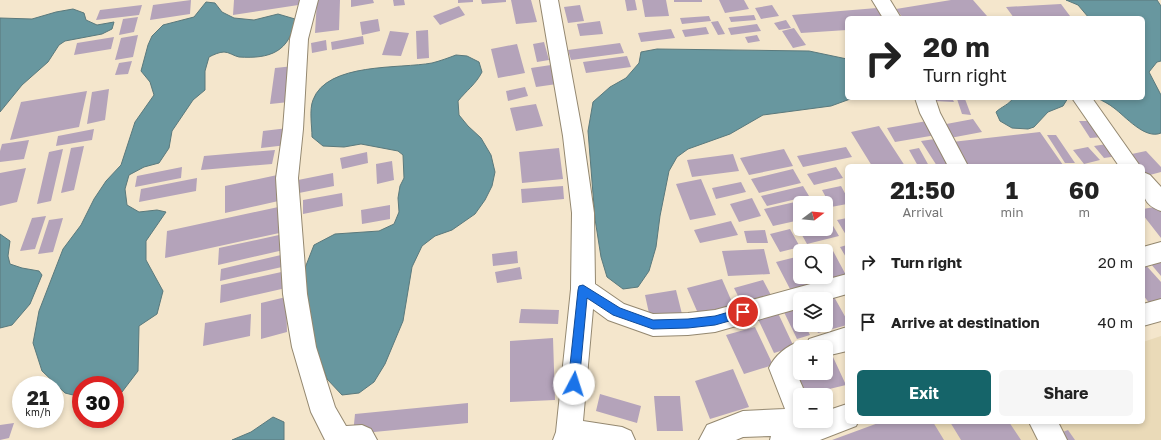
<!DOCTYPE html>
<meta charset="utf-8">
<style>
:root{--surface:#fff;--page:#f6f6f6;--text:#222;--muted:#767676;--accent:#156469}
body{margin:0;font-family:"Golos Text",sans-serif;background:var(--page);color:var(--text);height:100vh;display:flex;flex-direction:column;font-size:15px;white-space:nowrap}
*{box-sizing:border-box;margin:0}
p{font-size:13px;color:var(--muted)}
.icon{flex:none;width:22px;height:22px;fill:none;stroke:currentColor;stroke-width:2;stroke-linecap:round;stroke-linejoin:round}
.map{position:relative;flex:1;overflow:hidden}
.panel{position:absolute;left:845px;top:164px;width:300px;height:260px;display:flex;flex-direction:column;background:var(--surface);border-radius:6px;box-shadow:0 2px 6px #0003}
.panel>*{flex:none}
.top-card{position:absolute;left:845px;top:16px;width:300px;height:84px;border-radius:6px;box-shadow:0 2px 6px #0003;background:#fff;color:var(--text);overflow:hidden}
.needle{width:26px;rotate:74deg}
.controls{position:absolute;left:793px;top:196px;display:grid;gap:8px}
.controls a{display:grid;place-items:center;width:40px;height:40px;border-radius:6px;background:var(--surface);box-shadow:0 2px 6px #0003;font-size:20px}
.speed{position:absolute;left:12px;top:376px;display:flex;gap:8px;font-size:20px;font-weight:700;text-align:center}
.speed>*{display:grid;place-content:center;width:52px;height:52px;border-radius:50%;background:var(--surface);box-shadow:0 2px 6px #0003;line-height:1}
.speed small{font-size:10px;font-weight:400}
.speed .limit{border:6px solid #d22;background:#fff;color:#111}
.pin{position:absolute;display:grid;place-items:center;width:34px;height:34px;color:#fff;margin:-17px;border:2px solid #fff;border-radius:50%;box-shadow:0 1px 4px #0007}
.me{position:absolute;width:44px;margin:-22px;rotate:5deg;stroke-linejoin:round;filter:drop-shadow(0 0 3px #0008)}
.turn{display:flex;align-items:center;gap:14px;height:84px;padding:0 12px;font-size:18px}
.turn .icon{width:52px;height:52px;stroke-width:2.5}
.turn b{display:block;font-size:28px;line-height:34px}
.eta{display:flex;justify-content:space-evenly;align-items:center;height:68px;text-align:center}
.eta b{font-size:24px;font-weight:700;line-height:28px}
.cta{display:flex;gap:8px;margin-top:auto;padding:8px 12px}
.cta a{flex:1;height:46px;border-radius:6px;background:var(--accent);color:#fff;font-size:16px;font-weight:700;line-height:46px;text-align:center}
.cta a+a{background:var(--page);color:var(--text)}
ul{padding:0;list-style:none}
li{display:flex;align-items:center;gap:12px;height:60px;padding:0 12px}
li div{flex:1}
li b{display:block;font-size:15px}
li em{font-style:normal}
.map>svg:first-child{display:block}
.built{fill:#eadab8}
.water{fill:#68979f;stroke:#5a797c}
.building{fill:#b4a3ba}
.lines{fill:none;stroke-linecap:round;stroke-linejoin:round}
.minor-casing{stroke:#948870;stroke-width:2}
.minor{fill:#fff;fill-rule:evenodd}
.route{fill:#1a73e8;stroke:#114b97}
</style>
<div class="map">
<svg width="1161" height="440" viewBox="0 0 1161 440">
<rect width="100%" height="100%" fill="#f4e6cc"/>
<path class="built" d="M1161,336v104h-319l55,-18h246v-80z"/>
<path class="water" d="M1066,0h91l4,6v55l-4,1 -8,10 12,23v38c-16,7 -36,-17 -47,-25 -5,-4 -11,-7 -17,-10h46v-80h-54l-11,-13z
M206,2l9,1 7,9 12,6 20,2 24,-6 17,5c-5,33 -25,40 -56,38 -5,-1 -10,-5 -15,-5 -5,0 -11,3 -15,5l-4,14v19l-12,10 -21,31 -3,17 -10,15 -15,4 -15,8 -4,14 2,16 12,7 18,-2 9,2 -20,29v19l17,31 -6,23 -18,12 -1,45 -16,21 -7,2v-9h-34v12l-16,-4 -23,-22 -9,-28 6,-32 24,-62 18,-24 13,-26 12,-18 15,-16 14,-43 19,-27 -4,-13 -9,-11 7,-26 4,-9 11,-11 31,-8z
M73,9l11,4 2,7 11,5 17,-3 -2,7 -10,5 -37,7 -6,4 -11,17 -26,23 -22,27v-94l32,1 24,-7z
M657,49l152,2 38,8v39h6l-22,8 -68,9 -33,19 -42,15 -11,8 -8,14 -9,45 -4,31 -7,24 -11,16 -15,2 -16,-12 -6,-20 -6,-38 -7,-88 5,-29 17,-15 16,-9 13,-15 2,-11z
M456,55l11,1 12,6 3,10c-6,12 -16,19 -24,29l1,14 9,11 13,12 10,17 4,17 -3,14 -7,14 -10,14 -23,16 -17,6 -13,10 -10,21 -9,54 -18,43 -11,18 -15,11 -17,2 -15,-16 -12,-34 -8,-39 -2,-38 9,-23 21,-11 44,-3 15,-7 5,-12 -1,-14 2,-12 4,-8 -1,-23 -5,-4 -37,-7 -17,3 -21,-1 -11,-9c0,-11 -3,-27 1,-37 14,-38 87,-31 119,-37 8,-2 16,-5 24,-8z
M1013,98h55l-5,8 -15,6 -14,15 -6,2 -16,-1 -12,-7 -4,-9c5,-5 14,-8 17,-14z
M0,234l10,7 -2,15 2,8 12,4 17,3 3,4 -12,29 -18,21 -12,3z
M273,417l11,5v18h-52l19,-8z"/>
<path class="building" d="M191,0l-1,14 -40,6 3,-15z
M234,0h71v4l-72,11z
M317,0h23l-1,30 -24,3z
M351,0h22l1,3 -23,4z
M393,0h11l1,5 -11,1z
M458,0h15v2l-15,1z
M481,0h25v2l-24,2z
M511,0h20l6,22 -21,2z
M625,0h10l2,10 -10,1z
M642,0h24l3,16 -24,1z
M674,0h28v2h-28z
M719,0h25l5,9 -24,4z
M951,0h22l14,16 -10,2h-74l-7,-9z
M1061,4l9,12 -56,2 -8,-11z
M142,5l-3,10 -43,5 4,-10z
M580,5l4,16 -16,2 -4,-16z
M772,5l7,11 -18,3 -6,-11z
M459,6l6,9 -25,10 -7,-9z
M877,8l5,10h-35v12l-46,3 -9,-18z
M754,15l2,5 -25,2 -2,-5z
M709,16l2,5 -29,3 -2,-6z
M138,17l-4,15 -15,3 4,-16z
M378,19l2,12 -18,4 -2,-13z
M786,20l5,8 -12,2 -5,-7z
M600,21l3,13 -23,2 -3,-12z
M718,21l7,13 -7,1 -7,-13z
M757,24l4,7 -30,4 -3,-7z
M706,27l3,7 -24,3 -3,-7z
M794,28l12,17 -13,3 -11,-17z
M671,29l4,9 -34,4 -3,-9z
M428,30l1,28 -12,1 -1,-28z
M390,31l19,2 -8,23 -19,-1z
M138,35l-5,22 -18,3 6,-22z
M757,35l3,6 -12,2 -3,-6z
M363,36l1,8 -32,6 -1,-8z
M114,37l-3,12 -37,6 3,-12z
M326,40l1,10 -15,3 -1,-10z
M544,42l5,18 -12,2 -4,-18z
M620,43l4,10 -53,7 -3,-10z
M517,44l8,29 -27,5 -7,-29z
M627,56l4,11 -45,6 -3,-11z
M132,61l-4,13 -13,1 4,-12z
M551,65l6,19 -21,3 -5,-19z
M294,66l-5,36 -19,2 5,-36z
M525,87l3,9 -20,5 -2,-10z
M109,89l-4,31 -18,4 5,-32z
M87,91l-8,36 -69,13 11,-38z
M933,98h19l2,4 -20,-1z
M957,99h8l6,16 -9,-1z
M536,104l7,22 -27,5 -6,-23z
M973,119l9,13 -32,6 -9,-13z
M927,121l9,14 -41,7 -8,-14z
M1079,121h13l11,16 -13,1z
M879,126l26,40h-33l-21,-34z
M288,128l-1,17 -26,3 2,-17z
M94,129l-2,11 -36,6 2,-10z
M1040,132l23,33 -97,1 -14,-24z
M1047,135h9l19,28h-10z
M935,139l17,25 -15,2 -16,-25z
M29,140l-5,19 -24,3v-11l2,-7z
M1107,144l11,12 -14,2 -10,-12z
M84,146l-10,44 -13,3 10,-45z
M846,147l6,10 -49,10 -6,-11z
M1088,147l12,13 -16,4 -11,-14z
M559,148l4,31 -41,4 -3,-31z
M919,148l10,18h-11l-9,-16z
M63,149l-12,52 -14,3 12,-52z
M784,149l9,17 -44,9 -9,-17z
M275,150l-3,14 -71,6 3,-14z
M1146,151l15,16v5l-15,4 -3,-3v-7h-6l-10,-11z
M367,152l1,11 -26,6 -2,-11z
M733,154l6,17 -47,6 -5,-17z
M392,161l2,19 -17,4 -1,-20z
M182,167l-1,11 -46,9 2,-11z
M836,167l7,11 -29,7 -7,-11z
M26,168l-9,34 -17,4v-33z
M793,169l8,14 -42,10 -8,-14z
M333,173l1,13 -40,8 -1,-13z
M282,174l1,26 -58,13v-27z
M197,178l-1,13 -57,11 2,-13z
M701,179l15,36 -26,5 -14,-36z
M741,182l5,10 -30,7 -4,-11z
M563,186l1,13 -42,4 -1,-14z
M803,186l6,10 -42,10 -6,-10z
M841,186l6,11v7l-16,3 -9,-17z
M342,193l1,13 -40,8v-14z
M817,197l4,6h-21v17l-27,6 -9,-17z
M752,198l9,18 -22,6 -9,-18z
M390,205v14l-28,5 -1,-14z
M283,206l1,26 -119,26 2,-27z
M1160,206l1,1v31l-18,-23v-6z
M46,216l-11,33 -15,2 12,-33z
M63,218l-10,34 -15,2 11,-34z
M847,218v17h-1l-9,-15z
M829,219l10,17 -32,8 -9,-16 28,1v-9z
M731,221l7,14 -38,8 -6,-13z
M790,229l10,18 -20,5 -10,-18z
M765,230l3,13h-21l-3,-12z
M288,233v16l-70,16 1,-17z
M847,245v14l-7,-12z
M764,249l6,25 -42,2 -6,-25z
M832,249l15,28 -25,6 -3,-6h7v-27z
M517,251l1,12 -25,3 -1,-12z
M281,255l1,12 -62,14 1,-12z
M800,256v21h13l3,6 -26,6 -14,-27z
M1159,260l2,2v14l-11,-13z
M1143,262l18,20v19l-11,3 -7,-9z
M520,267l2,12 -25,4 -2,-11z
M286,271v17l-66,15 1,-18z
M722,279l13,30 -35,9 -13,-30z
M763,280l10,19 -29,9 -10,-20z
M676,290l6,24 -32,4 -5,-23z
M833,295l14,25v5l-29,8 -4,-8h12v-26h-7z
M286,297l1,35 -26,7v-36z
M795,305l5,10v10h5l5,10 -13,4 -15,-31z
M521,309l38,1 -1,14 -39,-1z
M777,311l17,36 -20,6 -17,-36z
M251,314l-1,22 -47,10 2,-23z
M755,327l18,38 -29,9 -18,-39z
M553,338l2,62 -45,2v-61z
M833,357l13,28 -46,11 -13,-29 13,-3v9h26v-15z
M733,369l16,38 -39,12 -15,-38z
M600,394l41,12 -4,17 -41,-12z
M654,396h26l3,35h-26z
M468,403v20l-115,11 2,-20z
M881,422h52l11,18h-112z
M950,422h59l12,18h-60z
M14,423l-5,15 -9,2v-15z
M1068,430l7,10h-17l-3,-5z"/>
<g class="lines">
<g class="minor-casing">
<path id="minor" d="M300,0h18l-10,39 -5,90 -5,49 9,116 9,53 19,60 11,19 16,-1 9,4 6,11h-52l-14,-28 -19,-65 -9,-53 -7,-116 7,-49 7,-90z
M540,0h18l25,136 11,77 1,71 29,20 29,10 35,-1 27,-3 132,-36v20l-21,6v-1h-26v9l-85,24 -27,3 -35,1 -45,-16 -15,-11 -10,112 39,6 9,4 4,9h-82l3,-8 15,-143 1,-76 -9,-77z
M872,0h18l11,18h-18z
M915,98h20l5,15 28,53h-20l-28,-53z
M1072,98h20l48,68h-21z
M1143,172l7,3 11,12v24c-21,-7 -18,-20 -18,-39z
M1161,242v20l-18,5v-20z
M1161,299v22l-18,5v-22z
M847,327v24l-21,5v-9h-26v22l-4,3 10,23h-6v26h26v-10l21,-7v18h11l-2,4 -36,14h-50l1,-4 -28,1 -7,3h-37l8,-15 36,-14 42,-2 -16,-41c6,-13 18,-22 31,-27l7,3 2,-5z
M1029,422h29l9,18h-29z"/>
</g>
<use href="#minor" class="minor"/>
</g>
<path class="route" d="M583,285l37,23 33,12 35,-1 27,-3 28,-8 4,1 1,3 -1,4 -32,9 -27,3 -35,1 -40,-14 -26,-17 -8,86 -2,4 -3,1 -4,-1 -2,-4 10,-94 1,-4z"/>
</svg>
<div class="controls">
<a><svg class="needle" viewBox="-14 -14 28 28"><path d="M0-13l5 13h-10z" fill="#e53935"/><path d="M0 13l5-13h-10z" fill="#767676"/></svg></a>
<a><svg class="icon" aria-label="search" viewBox="0 0 24 24"><circle cx="10" cy="10" r="6"/><path d="M15 15l6 6"/></svg></a>
<a><svg class="icon" aria-label="layers" viewBox="0 0 24 24"><path d="M12 4l9 5-9 5-9-5zM3 14l9 5 9-5"/></svg></a>
<a>+</a>
<a>−</a>
</div>
<div class="speed"><div>21<small>km/h</small></div><div class="limit">30</div></div>
<div class="pin" style="left:743px;top:312px;background:#d93025"><svg class="icon" aria-label="arrive" viewBox="0 0 24 24"><path d="M6 21V4h12l-3 4 3 4H6"/></svg></div>
<svg class="me" style="left:574px;top:384px" viewBox="-20 -20 40 40"><circle r="19" fill="#fff"/><path d="M0-13L10 11 0 6-10 11z" fill="#1a73e8"/></svg>
<div class="top-card">
<div class="turn"><svg class="icon" aria-label="right" viewBox="0 0 24 24"><path d="M7 20v-9h11M14 6l5 5-5 5"/></svg><div><b>20 m</b>Turn right</div></div>
</div>
<section class="panel">
<div class="eta">
<div><b>21:50</b><p>Arrival</p></div>
<div><b>1</b><p>min</p></div>
<div><b>60</b><p>m</p></div>
</div>
<ul>
<li><svg class="icon" aria-label="right" viewBox="0 0 24 24"><path d="M7 20v-9h11M14 6l5 5-5 5"/></svg><div><b>Turn right</b></div><em>20 m</em></li>
<li><svg class="icon" aria-label="arrive" viewBox="0 0 24 24"><path d="M6 21V4h12l-3 4 3 4H6"/></svg><div><b>Arrive at destination</b></div><em>40 m</em></li>
</ul>
<div class="cta"><a>Exit</a><a>Share</a></div>
</section>
</div>
